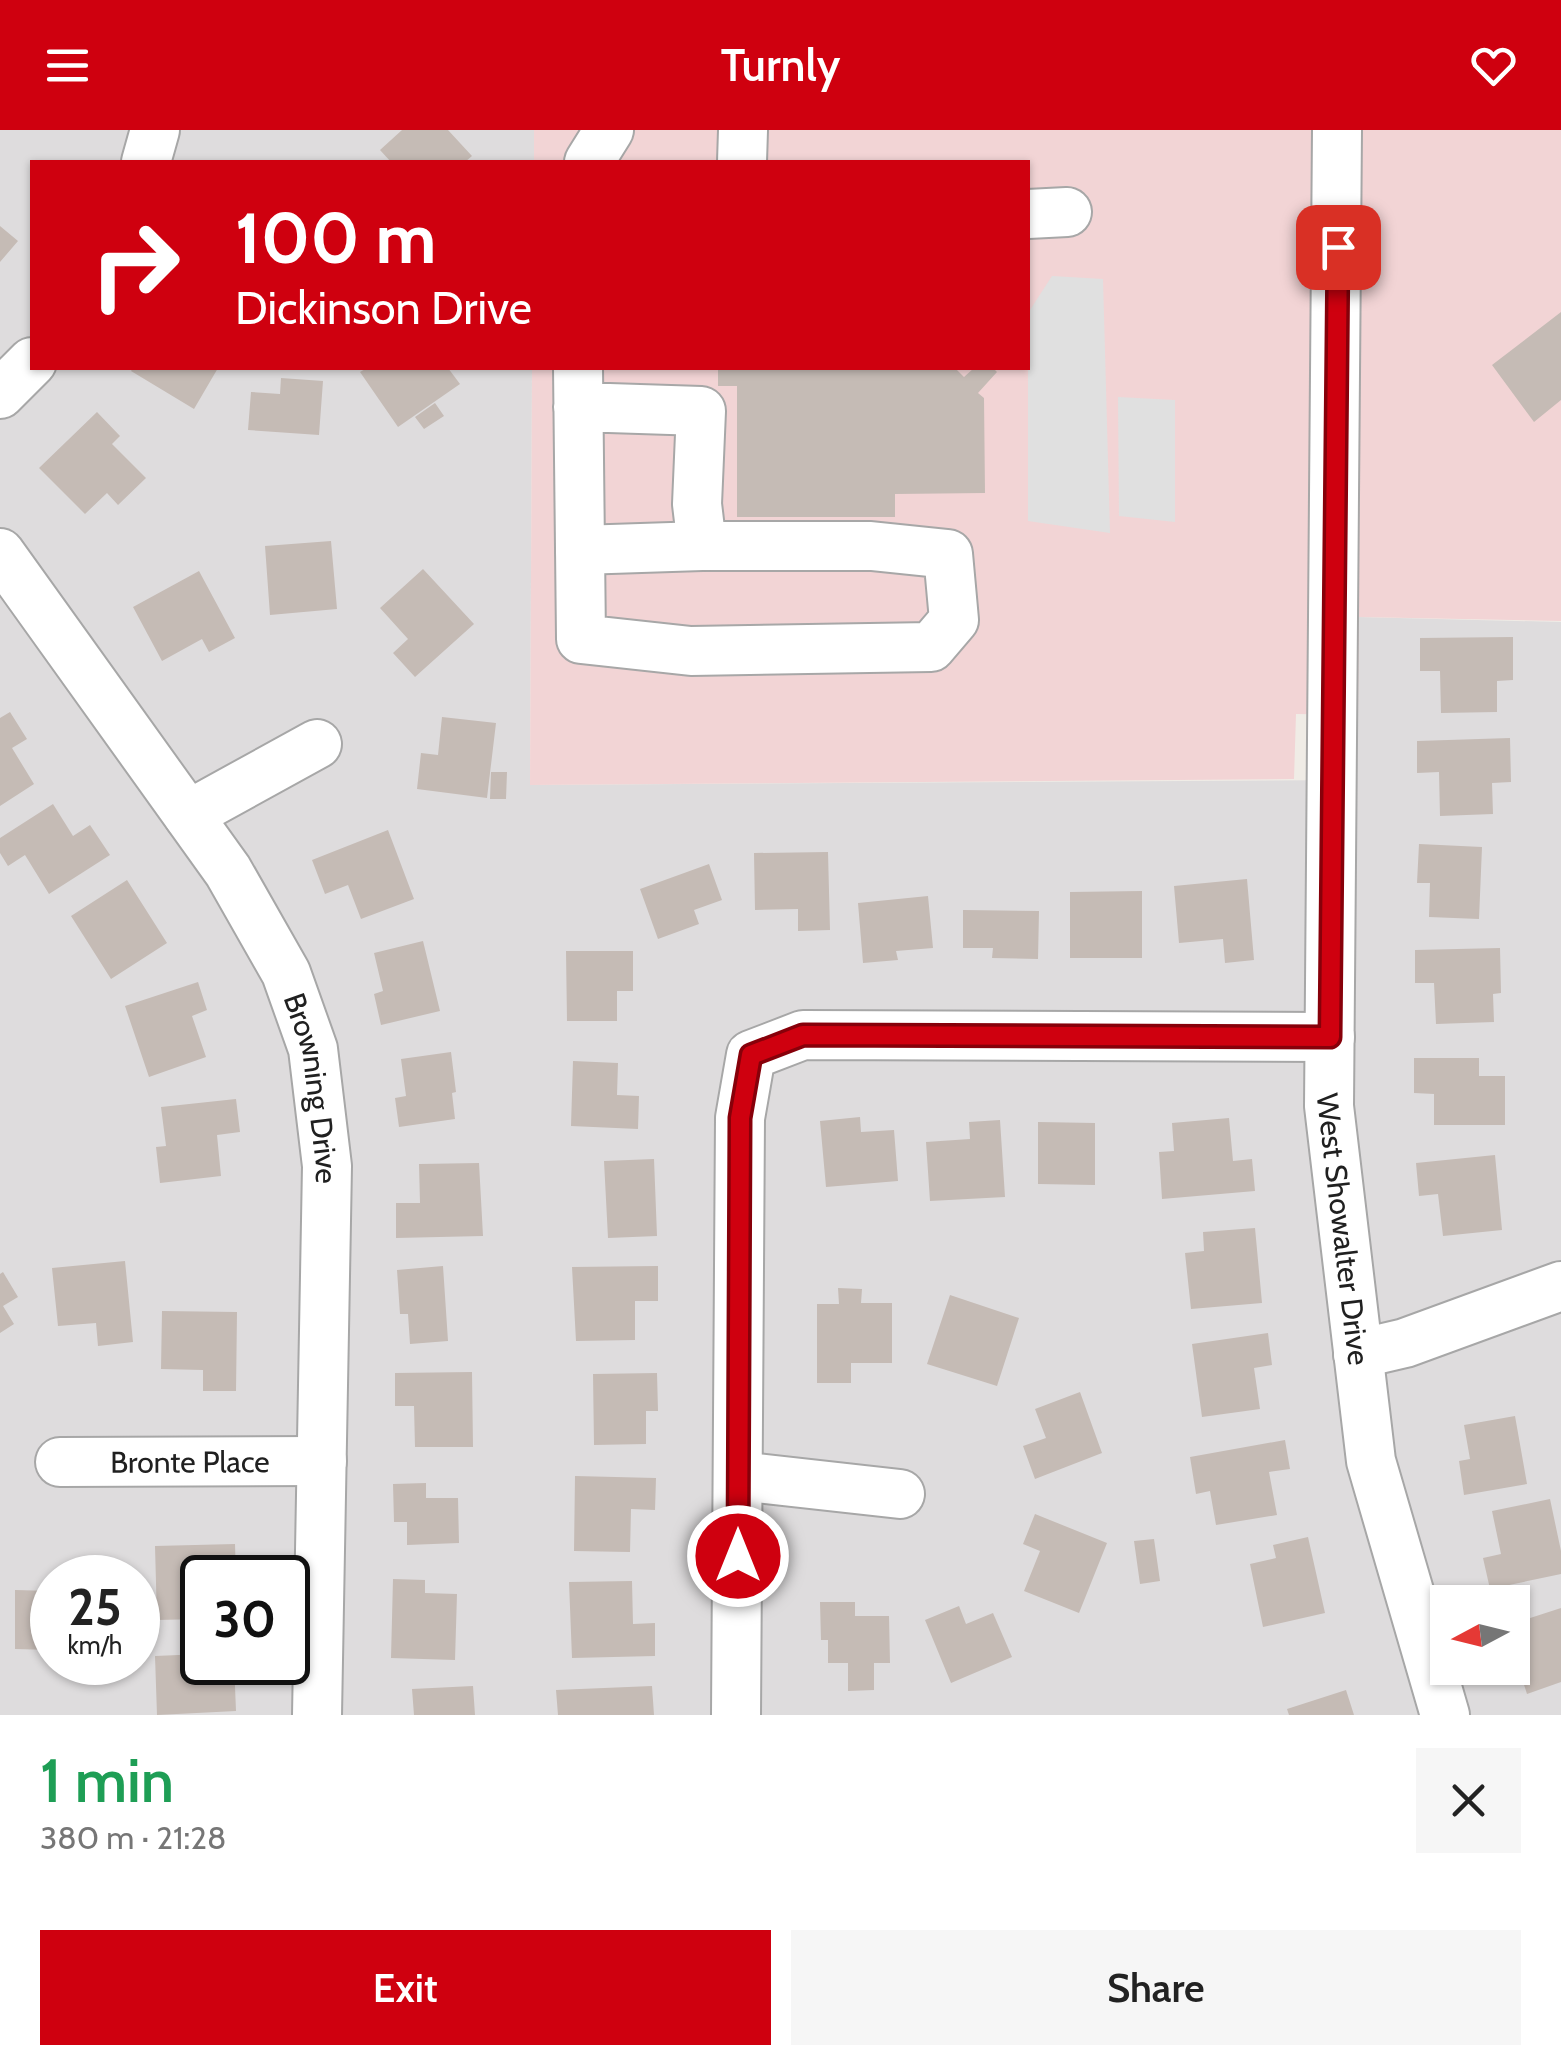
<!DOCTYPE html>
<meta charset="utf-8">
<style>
:root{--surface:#fff;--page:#f6f6f6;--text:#222;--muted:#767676;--accent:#cf000f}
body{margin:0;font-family:Cabin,sans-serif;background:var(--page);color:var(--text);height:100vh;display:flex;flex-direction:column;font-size:38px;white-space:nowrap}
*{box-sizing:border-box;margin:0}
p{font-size:32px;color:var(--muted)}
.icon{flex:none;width:55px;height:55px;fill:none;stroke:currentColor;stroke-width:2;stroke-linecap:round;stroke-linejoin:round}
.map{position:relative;height:1585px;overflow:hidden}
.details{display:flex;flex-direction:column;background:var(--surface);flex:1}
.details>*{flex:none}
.hud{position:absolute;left:30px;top:30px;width:1000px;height:210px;border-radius:0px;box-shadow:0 2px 8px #0004;background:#cf000f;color:#fff;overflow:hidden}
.needle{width:65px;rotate:263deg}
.tools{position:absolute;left:1430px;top:1455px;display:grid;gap:20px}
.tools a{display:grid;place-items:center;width:100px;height:100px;border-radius:0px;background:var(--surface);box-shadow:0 2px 8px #0004;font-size:50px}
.speed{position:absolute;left:30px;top:1425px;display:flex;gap:20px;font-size:50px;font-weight:700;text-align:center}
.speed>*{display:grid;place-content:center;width:130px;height:130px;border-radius:50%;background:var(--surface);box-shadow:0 2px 8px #0004;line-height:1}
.speed small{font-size:25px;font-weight:400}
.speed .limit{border:5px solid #111;border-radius:15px;background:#fff;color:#111}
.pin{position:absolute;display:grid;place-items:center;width:85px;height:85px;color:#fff;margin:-42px;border-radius:20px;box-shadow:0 5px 15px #0006}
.me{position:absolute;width:110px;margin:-55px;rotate:0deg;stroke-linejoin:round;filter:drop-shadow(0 0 8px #0008)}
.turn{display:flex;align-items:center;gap:35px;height:210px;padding:0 40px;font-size:45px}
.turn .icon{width:130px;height:130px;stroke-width:2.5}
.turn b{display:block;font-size:70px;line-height:85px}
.round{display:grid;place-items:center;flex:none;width:105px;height:105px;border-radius:0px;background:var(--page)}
.head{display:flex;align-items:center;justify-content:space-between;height:170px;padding:0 40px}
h1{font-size:60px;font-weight:600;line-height:75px;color:#1e9e55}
.primary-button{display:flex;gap:20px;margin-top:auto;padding:20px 40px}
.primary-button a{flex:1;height:115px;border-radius:0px;background:var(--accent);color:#fff;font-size:40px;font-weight:600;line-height:115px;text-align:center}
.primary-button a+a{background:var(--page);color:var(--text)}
header{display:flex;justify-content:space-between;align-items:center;height:130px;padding:0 40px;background:var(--accent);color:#fff;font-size:45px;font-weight:600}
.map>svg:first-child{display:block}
.residential{fill:#dedcdd;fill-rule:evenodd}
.commercial{fill:#f2d4d5}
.parking{fill:#e0e0e0}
.building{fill:#c5bbb5}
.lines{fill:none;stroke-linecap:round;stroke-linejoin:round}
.minor-casing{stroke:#a7a7a7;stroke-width:52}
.minor{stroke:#fff;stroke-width:48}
.route-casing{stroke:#87000a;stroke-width:25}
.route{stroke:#cf000f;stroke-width:18}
.labels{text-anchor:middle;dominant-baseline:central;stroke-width:10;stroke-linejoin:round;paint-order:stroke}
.street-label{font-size:30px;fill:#202020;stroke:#fff}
</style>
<header><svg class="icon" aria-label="menu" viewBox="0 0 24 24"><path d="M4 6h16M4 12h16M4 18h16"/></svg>Turnly<svg class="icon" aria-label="heart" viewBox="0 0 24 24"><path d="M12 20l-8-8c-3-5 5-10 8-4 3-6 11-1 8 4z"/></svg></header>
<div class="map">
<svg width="1561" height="1585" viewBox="0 0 1561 1585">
<rect width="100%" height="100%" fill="#f0ece6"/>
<path class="residential" d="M0,0h534v32h-502v206h500l-2,417 827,-5 1,-163 203,5v1093h-1561zM52,1448h86v84h-86zM202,1448h86v84h-86zM1448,1472h64v66h-64z"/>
<path class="commercial" d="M534,0h1027v491l-202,-4 -1,98 -62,-1 -2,65 -764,6 2,-417h496v-206h-494z"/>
<path class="parking" d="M1052,146l51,3 7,254 -82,-12v-208z
M1118,267l57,3v122l-56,-6z"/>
<path class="building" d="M402,0h46l24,26 -7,6h-74l-11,-12z
M0,96l18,15 -18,21z
M1561,182v88l-27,22 -42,-57z
M133,238h85l-24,41 -63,-38z
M367,238h81l12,16 -62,43 -38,-55z
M718,238h237l9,9 10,-9h19l4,4 -19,21 6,5 1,95 -90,1v23h-158v-131h-19z
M281,248l42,3 -4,54 -71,-5 3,-38 29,2z
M435,273l9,13 -20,13 -9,-12z
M97,282l23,24 -8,8 34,34 -28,27 -11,-12 -22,21 -46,-46z
M331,411l6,68 -67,6 -5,-69z
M423,439l51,55 -59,53 -22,-24 15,-14 -28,-31z
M199,441l36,67 -26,14 -7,-13 -40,22 -29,-54z
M1513,507v43l-16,1v31l-56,1 -1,-42h-20v-33z
M10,582l17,27 -15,9 22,36 -34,22v-88z
M442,587l54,6 -9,75 -70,-9 4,-36 17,2z
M1510,608l1,44 -19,1 1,31 -53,2 -1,-44 -22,1v-32z
M491,642h16l-1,27h-16z
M53,674l20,32 17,-11 20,30 -61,39 -24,-39 -17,11 -8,-13v-15z
M388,700l26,69 -53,20 -13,-34 -23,9 -13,-34z
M1419,714l63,3 -3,72 -50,-2 1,-34h-13z
M828,722l2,78 -32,1v-22l-43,1 -1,-57z
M709,734l13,36 -28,10 5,14 -41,15 -18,-50z
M1247,749l7,81 -29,3 -2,-24 -44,4 -5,-57z
M127,750l40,63 -56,36 -40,-63z
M1142,761v67h-72v-66z
M928,766l5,52 -37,3 2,9 -35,3 -5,-60z
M963,780l76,1 -1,48 -46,-1 1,-10h-30z
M423,811l17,70 -59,14 -7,-31 9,-3 -9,-38z
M1500,818l1,45 -8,1 1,28 -58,2 -2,-41h-19v-33z
M566,821h67v40h-16v30h-50z
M198,852l9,28 -15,6 14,41 -57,20 -24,-71z
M451,922l5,40 -4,1 3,26 -56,8 -4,-29 11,-2 -5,-37z
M1414,928h65v18h26v49h-71v-31l-20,-1z
M573,931l45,2 -1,32 22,1 -1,33 -67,-3z
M236,969l4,33 -23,3 4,41 -61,7 -4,-36 10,-1 -5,-39z
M860,987l1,15 33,-2 4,51 -72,6 -6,-66z
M1229,988l4,43 19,-2 3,32 -93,8 -3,-47 15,-1 -2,-28z
M1000,990l5,77 -75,4 -4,-59 44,-3 -1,-17z
M1038,992l57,1v62l-57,-1z
M1495,1025l7,75 -59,6 -5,-42 -19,2 -3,-33z
M654,1029l3,77 -49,2 -4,-77z
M479,1033l4,73 -87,2v-35h24l-1,-39z
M1255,1098l7,75 -71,6 -6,-56 19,-2 -1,-19z
M125,1131l8,81 -35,4 -2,-23 -38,3 -6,-58z
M443,1136l5,75 -38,3 -2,-30h-8l-3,-44z
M658,1136v35h-23v39l-59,1 -4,-74z
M3,1142l15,25 -15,9 11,18 -14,9v-59z
M838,1158l24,1 -1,14h31v60h-41v20h-34v-79h22z
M950,1165l69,23 -22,68 -70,-22z
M162,1181l75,1 -1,79h-33v-21l-42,-1z
M1268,1203l4,32 -18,3 6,41 -58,8 -10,-73z
M472,1242l1,75h-58l-1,-41h-19v-33z
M657,1243l1,38h-12v33l-52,1 -1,-71z
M1080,1262l22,61 -67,26 -12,-33 23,-8 -11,-29z
M1515,1286l12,68 -63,11 -5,-34 11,-2 -6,-34z
M1285,1310l5,29 -21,3 8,43 -61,10 -6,-34 -14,3 -6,-37z
M575,1346l81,2 -1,32 -24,-1 -1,43 -56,-1z
M426,1353v15h32l1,45 -52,2v-23h-13l-1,-38z
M1550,1369l11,52v23l-71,15 -7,-31 18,-4 -9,-43z
M1035,1384l72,29 -28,70 -55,-22 16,-40 -17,-7z
M1308,1407l17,76 -62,14 -13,-63 26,-6 -3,-13z
M1154,1409l6,42 -20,3 -6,-43z
M235,1414l1,34h-34v41l-45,1 -2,-74z
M393,1449l32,1v13l32,1 -2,66 -64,-2z
M632,1451l1,43 22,-1v33l-83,2 -3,-76z
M15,1460l37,1v59l-37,-1z
M820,1472h35v14h34l1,47h-16v27l-26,1v-28h-20v-23h-7z
M959,1476l7,18 27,-11 19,44 -61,26 -26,-63z
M1561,1478v74l-34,12 -10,-31 9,-3 -11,-37z
M202,1524v8h32l2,49 -79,4 -2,-59z
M473,1556l2,29h-61l-2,-26z
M652,1556l2,29h-96l-2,-25z
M1346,1560l8,25h-65l-2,-6z"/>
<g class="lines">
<g class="minor-casing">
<g id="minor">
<path id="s1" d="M1337,0l-8,976 42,355 74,254"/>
<path d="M146,32l9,-32"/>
<path d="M589,32l20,-32"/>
<path d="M742,32l1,-32"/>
<path d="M1028,84l39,-2"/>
<path d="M578,238l3,271 110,12 240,-4 23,-27 -6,-66 -77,-8h-169l-5,-42 4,-93 -123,-4"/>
<path d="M0,264l32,-32"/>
<path d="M580,420l122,-4"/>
<path id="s2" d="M0,423l228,318 58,102 27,76 14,117 -10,549"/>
<path d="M188,685l129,-71"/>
<path d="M1358,1224l47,-11 156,-57"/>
<path id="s3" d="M60,1332l262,-1"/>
<path d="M738,1346l162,18"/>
<path d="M736,1585l4,-597 11,-63 52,-20 527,2"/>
</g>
</g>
<use href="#minor" class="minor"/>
</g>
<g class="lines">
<g class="route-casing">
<path id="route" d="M738,1426l2,-438 11,-63 52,-20 527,2 8,-790"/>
</g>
<use href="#route" class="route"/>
</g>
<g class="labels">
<g class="street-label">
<text stroke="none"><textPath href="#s2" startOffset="628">Browning Drive</textPath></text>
<text stroke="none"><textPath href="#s1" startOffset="1100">West Showalter Drive</textPath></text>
<text stroke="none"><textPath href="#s3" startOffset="130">Bronte Place</textPath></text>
</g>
</g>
</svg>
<div class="tools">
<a><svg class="needle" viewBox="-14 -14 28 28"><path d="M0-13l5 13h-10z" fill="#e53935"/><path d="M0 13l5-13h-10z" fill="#767676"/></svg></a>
</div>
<div class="speed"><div>25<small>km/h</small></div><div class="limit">30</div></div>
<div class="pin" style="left:1338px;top:117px;background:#d93025"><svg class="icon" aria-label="arrive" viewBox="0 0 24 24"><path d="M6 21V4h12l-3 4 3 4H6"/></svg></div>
<svg class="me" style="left:738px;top:1426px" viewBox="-20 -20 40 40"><circle r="17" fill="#cf000f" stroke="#fff" stroke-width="3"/><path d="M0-11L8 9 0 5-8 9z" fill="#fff"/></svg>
<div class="hud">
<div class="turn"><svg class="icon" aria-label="right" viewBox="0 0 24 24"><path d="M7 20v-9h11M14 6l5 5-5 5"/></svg><div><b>100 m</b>Dickinson Drive</div></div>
</div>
</div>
<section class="details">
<div class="head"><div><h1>1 min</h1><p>380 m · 21:28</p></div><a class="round"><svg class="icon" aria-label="close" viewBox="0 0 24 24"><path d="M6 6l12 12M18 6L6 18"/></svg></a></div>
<div class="primary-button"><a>Exit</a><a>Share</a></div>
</section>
